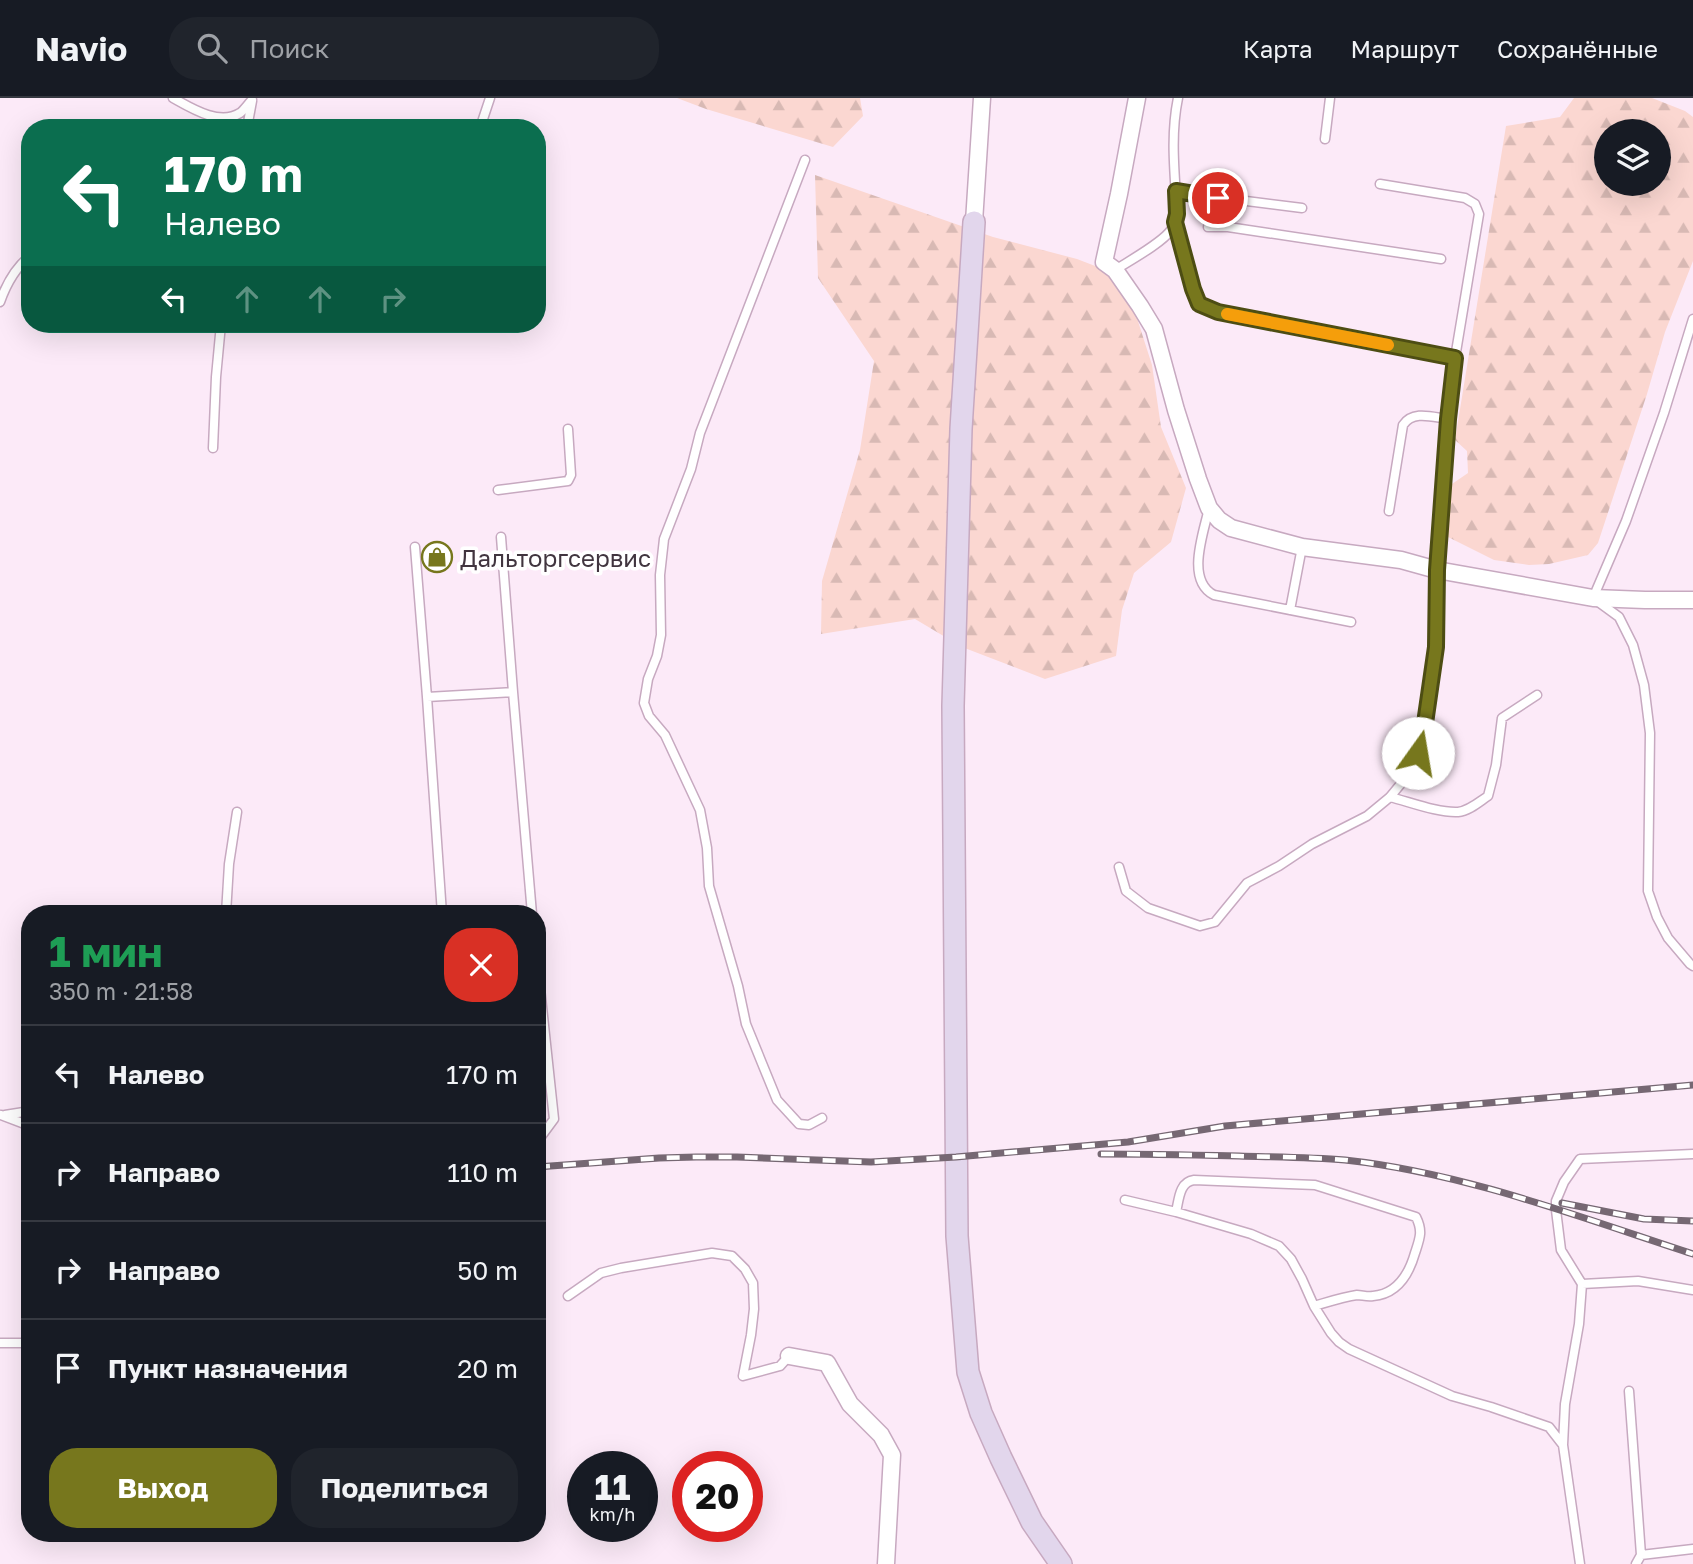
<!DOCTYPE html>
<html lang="ru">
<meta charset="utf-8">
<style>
:root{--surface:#171b24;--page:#20242c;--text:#f1f3f6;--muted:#9ea1a6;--line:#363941;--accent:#77771d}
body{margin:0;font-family:"Golos Text",sans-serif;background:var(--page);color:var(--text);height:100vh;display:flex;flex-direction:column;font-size:26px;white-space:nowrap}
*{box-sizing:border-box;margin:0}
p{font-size:23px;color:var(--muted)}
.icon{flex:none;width:38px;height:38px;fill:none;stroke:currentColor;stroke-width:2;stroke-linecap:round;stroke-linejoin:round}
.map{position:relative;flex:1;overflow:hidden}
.drawer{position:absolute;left:21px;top:807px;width:525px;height:637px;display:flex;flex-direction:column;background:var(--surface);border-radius:28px;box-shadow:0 7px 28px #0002}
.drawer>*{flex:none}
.banner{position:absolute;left:21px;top:21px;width:525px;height:214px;border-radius:28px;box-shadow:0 7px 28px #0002;background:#0b6e4f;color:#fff;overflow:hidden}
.tools{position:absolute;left:1594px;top:21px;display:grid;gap:14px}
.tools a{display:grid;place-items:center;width:77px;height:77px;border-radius:50%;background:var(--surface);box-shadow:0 7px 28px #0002;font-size:35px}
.speed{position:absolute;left:567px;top:1353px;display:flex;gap:14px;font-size:35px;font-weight:700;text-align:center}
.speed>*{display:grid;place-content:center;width:91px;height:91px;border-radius:50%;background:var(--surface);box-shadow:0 7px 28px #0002;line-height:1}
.speed small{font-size:18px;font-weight:400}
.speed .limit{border:10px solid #d22;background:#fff;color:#111}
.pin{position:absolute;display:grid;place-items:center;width:60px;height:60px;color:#fff;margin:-30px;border:4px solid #fff;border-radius:50%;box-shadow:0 2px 7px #0007}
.me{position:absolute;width:77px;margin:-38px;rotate:13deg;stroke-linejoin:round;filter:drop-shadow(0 0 5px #0008)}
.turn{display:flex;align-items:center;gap:24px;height:147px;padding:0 28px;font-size:32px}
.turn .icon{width:91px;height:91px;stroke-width:2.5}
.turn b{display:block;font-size:49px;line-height:60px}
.lanes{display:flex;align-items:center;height:66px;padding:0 28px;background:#0003;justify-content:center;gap:35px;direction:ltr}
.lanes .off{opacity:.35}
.round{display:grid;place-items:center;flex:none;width:74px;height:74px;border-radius:28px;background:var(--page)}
.summary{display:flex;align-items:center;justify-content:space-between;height:119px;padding:0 28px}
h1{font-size:42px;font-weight:700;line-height:52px;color:#1e9e55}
.primary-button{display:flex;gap:14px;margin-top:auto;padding:14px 28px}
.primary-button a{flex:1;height:80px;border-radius:28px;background:var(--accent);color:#fff;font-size:28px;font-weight:700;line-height:80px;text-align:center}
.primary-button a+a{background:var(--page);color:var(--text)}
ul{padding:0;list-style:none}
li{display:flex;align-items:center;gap:21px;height:98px;padding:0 28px;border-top:2px solid var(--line)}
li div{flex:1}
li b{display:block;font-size:26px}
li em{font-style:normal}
header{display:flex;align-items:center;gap:42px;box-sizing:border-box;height:98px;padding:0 35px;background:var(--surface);border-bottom:2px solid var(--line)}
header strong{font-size:33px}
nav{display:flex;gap:38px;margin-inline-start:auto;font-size:24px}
.search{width:490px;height:63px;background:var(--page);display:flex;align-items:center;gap:18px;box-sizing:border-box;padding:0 24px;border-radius:28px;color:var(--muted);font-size:26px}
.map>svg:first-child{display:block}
.forest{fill:url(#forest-firs);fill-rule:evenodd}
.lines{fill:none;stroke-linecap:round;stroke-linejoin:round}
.lane-casing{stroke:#c7a9c0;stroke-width:11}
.street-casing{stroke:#c7a9c0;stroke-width:19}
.secondary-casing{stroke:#c7a9c0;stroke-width:24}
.lane{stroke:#fff;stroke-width:8}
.street{stroke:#fff;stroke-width:16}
.secondary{stroke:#e2d6ec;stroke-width:21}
.rail-casing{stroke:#766873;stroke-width:7}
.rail{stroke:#fff;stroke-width:4.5;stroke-dasharray:13;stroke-linecap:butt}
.route-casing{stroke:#4d4d13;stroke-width:18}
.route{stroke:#77771d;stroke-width:12}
.slow{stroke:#f59e0b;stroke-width:12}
.labels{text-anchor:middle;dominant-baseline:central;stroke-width:7;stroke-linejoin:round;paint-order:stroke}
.poi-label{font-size:24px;fill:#41353f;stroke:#fff;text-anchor:start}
</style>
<header>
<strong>Navio</strong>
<div class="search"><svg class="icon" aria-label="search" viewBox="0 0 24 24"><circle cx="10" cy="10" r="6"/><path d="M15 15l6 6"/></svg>Поиск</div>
<nav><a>Карта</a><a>Маршрут</a><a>Сохранённые</a></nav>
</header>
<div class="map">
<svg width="1693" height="1466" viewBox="0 0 1693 1466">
<defs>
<pattern id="forest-firs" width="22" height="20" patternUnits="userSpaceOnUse" patternTransform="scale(1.75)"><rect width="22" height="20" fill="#fbd7d1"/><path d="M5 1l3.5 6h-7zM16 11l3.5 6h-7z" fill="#d8b9b4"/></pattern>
</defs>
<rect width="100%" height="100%" fill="#fceaf8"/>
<path class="forest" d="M677,0h183l3,18 -30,31 -127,-38z
M1574,0h78l33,13 8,6v144l-28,71 -18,62 -49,149 -10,12 -39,9 -20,1 -35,-5 -52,-26 10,-50 16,-11 -1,-22 -12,-11 51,-314 54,-9zM1606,33h53v53h-53z
M815,77l178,62 84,22 26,10 17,19 16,27 16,50 9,62 25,61 -15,54 -37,31 -12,37 -6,46 -71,23 -83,-32 -47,-28 -94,15 1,-53 38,-131 14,-89 -56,-83z"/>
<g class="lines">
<g class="lane-casing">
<path id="lane" d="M173,0c18,10 46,28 67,15 4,-3 8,-9 12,-13
M247,30l5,-27
M480,30l10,-30
M1325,41l5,-41
M805,62l-105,273 -9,36 -27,70 -4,36 1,60 -4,21 -9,23 -4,24 5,13 16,19 35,75 7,38 2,38 29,100 8,38 31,76 22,24 10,1 13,-7
M1380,86l85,14 10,6 4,10 -24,144
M1176,93l15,3 111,14
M1208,129h20l213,32
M1115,172c14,-9 47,-27 56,-40 4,-5 5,-11 6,-17 -2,-38 -7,-76 1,-115
M0,204c6,-17 15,-34 30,-46
M1693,221l-29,94 -38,108 -33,77 26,19 14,28 11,40 6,48 -2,158 9,26 11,21 22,26 3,2
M213,350l3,-71 5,-53
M498,392l70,-9 3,-6 -3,-46
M1209,410c-5,24 -24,72 5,87l137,27
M1389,413l14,-86c10,-15 29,-8 45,-6
M415,449l12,150
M1290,512l12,-63
M513,594l19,222
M1390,699c20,5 48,16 68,15 11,-1 21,-10 30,-16l8,-31 6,-47 35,-23
M1119,769l7,24 22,17 52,18 15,-4 32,-39 32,-17 33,-22 55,-28 23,-19 23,-28 10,-32 13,-90 1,-77 11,-151 7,-61 -237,-46 -15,-6 -6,-5 -22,-79
M226,816l3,-50 8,-52
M442,816l-15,-217 86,-5 -12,-155
M537,862l17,159 -14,19h-3
M1,1017l29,11
M5,1017l25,-4
M1125,1102l51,12
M1582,1186l-21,-34 -5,-40v-9l8,-19 16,-23 113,-5
M568,1198l33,-23 20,-5 91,-15 20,3 13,13 8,14 1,26 -3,26 -8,41 37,-10 9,-10
M1314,1208c14,-4 29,-9 43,-11 5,0 10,2 16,1 24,-2 36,-22 42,-43 5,-15 8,-22 1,-36l-101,-32 -121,-5c-15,2 -15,20 -18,32l75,22 28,12 12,13 11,20 12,27 17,27 8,9 10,7 103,47 39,11 58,20 14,18 17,119
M0,1245h30
M1629,1293l12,164
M1563,1347l2,-41 14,-80 3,-40 56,-3 55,9
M1636,1466l5,-9 52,-6"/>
</g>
<g class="street-casing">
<path id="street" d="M1137,0l-18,96 -15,68 11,8 25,36 14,23 22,81 22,69 11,29 10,12 12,8 71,19 99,13 36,10 156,28 52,2h48
M974,124l8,-124
M789,1258l38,7 23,41 31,31 11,20 -6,109"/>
</g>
<g class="secondary-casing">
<path id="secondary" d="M974,124l-13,207 -8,277 4,530 11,136 13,41 20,45 31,64 29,42"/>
</g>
<use href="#lane" class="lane"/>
<use href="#street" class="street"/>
<use href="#secondary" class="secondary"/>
<g class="rail-casing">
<path id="rail" d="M1101,1056c46,0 92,1 138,2 35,1 71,1 106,4 120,13 234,57 348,94
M537,1069l122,-9 37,-1h41l134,5 85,-5 172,-15 97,-16 468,-41
M1562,1105l82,16 49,2"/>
</g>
<use href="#rail" class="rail"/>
</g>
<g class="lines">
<g class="route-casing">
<path id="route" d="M1218,100l-42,-7 1,23 -2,8 18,67 6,15 19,8 237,46 -7,61 -11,151 -1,77 -13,90 -5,16"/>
</g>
<use href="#route" class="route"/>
<path class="slow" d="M1227,216l161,31"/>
</g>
<defs>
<g id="shop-ring" transform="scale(1.575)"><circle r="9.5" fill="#fff" stroke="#77771d" stroke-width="1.5"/><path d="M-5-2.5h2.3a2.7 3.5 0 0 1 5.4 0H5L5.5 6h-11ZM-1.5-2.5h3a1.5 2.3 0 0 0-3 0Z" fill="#77771d"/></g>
</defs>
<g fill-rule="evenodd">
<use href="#shop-ring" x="437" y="459"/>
</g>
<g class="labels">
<g class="poi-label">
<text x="460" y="459">Дальторгсервис</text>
</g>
</g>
</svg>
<div class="tools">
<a><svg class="icon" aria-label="layers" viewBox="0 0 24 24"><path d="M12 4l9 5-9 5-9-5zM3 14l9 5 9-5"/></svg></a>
</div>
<div class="speed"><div>11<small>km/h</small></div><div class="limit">20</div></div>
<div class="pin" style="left:1218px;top:100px;background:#d93025"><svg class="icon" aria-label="arrive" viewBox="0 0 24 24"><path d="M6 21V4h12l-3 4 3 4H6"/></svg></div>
<svg class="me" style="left:1418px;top:655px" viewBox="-20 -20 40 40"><circle r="19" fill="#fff"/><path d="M0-13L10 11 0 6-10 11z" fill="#77771d"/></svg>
<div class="banner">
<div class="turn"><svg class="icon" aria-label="left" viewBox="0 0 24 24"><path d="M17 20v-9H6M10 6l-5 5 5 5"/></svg><div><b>170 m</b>Налево</div></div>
<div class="lanes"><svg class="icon" aria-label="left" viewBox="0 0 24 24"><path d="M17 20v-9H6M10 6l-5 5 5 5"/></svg><svg class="icon off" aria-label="ahead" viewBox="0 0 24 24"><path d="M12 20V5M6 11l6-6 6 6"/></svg><svg class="icon off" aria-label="ahead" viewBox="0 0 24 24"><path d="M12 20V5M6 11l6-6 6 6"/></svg><svg class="icon off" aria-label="right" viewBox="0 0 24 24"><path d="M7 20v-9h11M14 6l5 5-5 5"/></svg></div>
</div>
<section class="drawer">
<div class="summary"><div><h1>1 мин</h1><p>350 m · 21:58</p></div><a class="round" style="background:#d93025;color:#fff"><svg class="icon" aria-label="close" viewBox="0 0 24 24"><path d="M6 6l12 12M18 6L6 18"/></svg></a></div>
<ul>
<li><svg class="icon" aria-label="left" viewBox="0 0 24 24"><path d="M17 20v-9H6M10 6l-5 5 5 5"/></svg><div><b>Налево</b></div><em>170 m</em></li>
<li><svg class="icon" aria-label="right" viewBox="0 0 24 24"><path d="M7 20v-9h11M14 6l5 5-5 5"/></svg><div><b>Направо</b></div><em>110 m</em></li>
<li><svg class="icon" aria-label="right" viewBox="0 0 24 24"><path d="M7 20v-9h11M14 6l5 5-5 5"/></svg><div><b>Направо</b></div><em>50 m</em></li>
<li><svg class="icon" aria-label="arrive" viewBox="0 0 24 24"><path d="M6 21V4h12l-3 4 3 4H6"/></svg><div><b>Пункт назначения</b></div><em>20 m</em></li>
</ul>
<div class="primary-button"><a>Выход</a><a>Поделиться</a></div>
</section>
</div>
